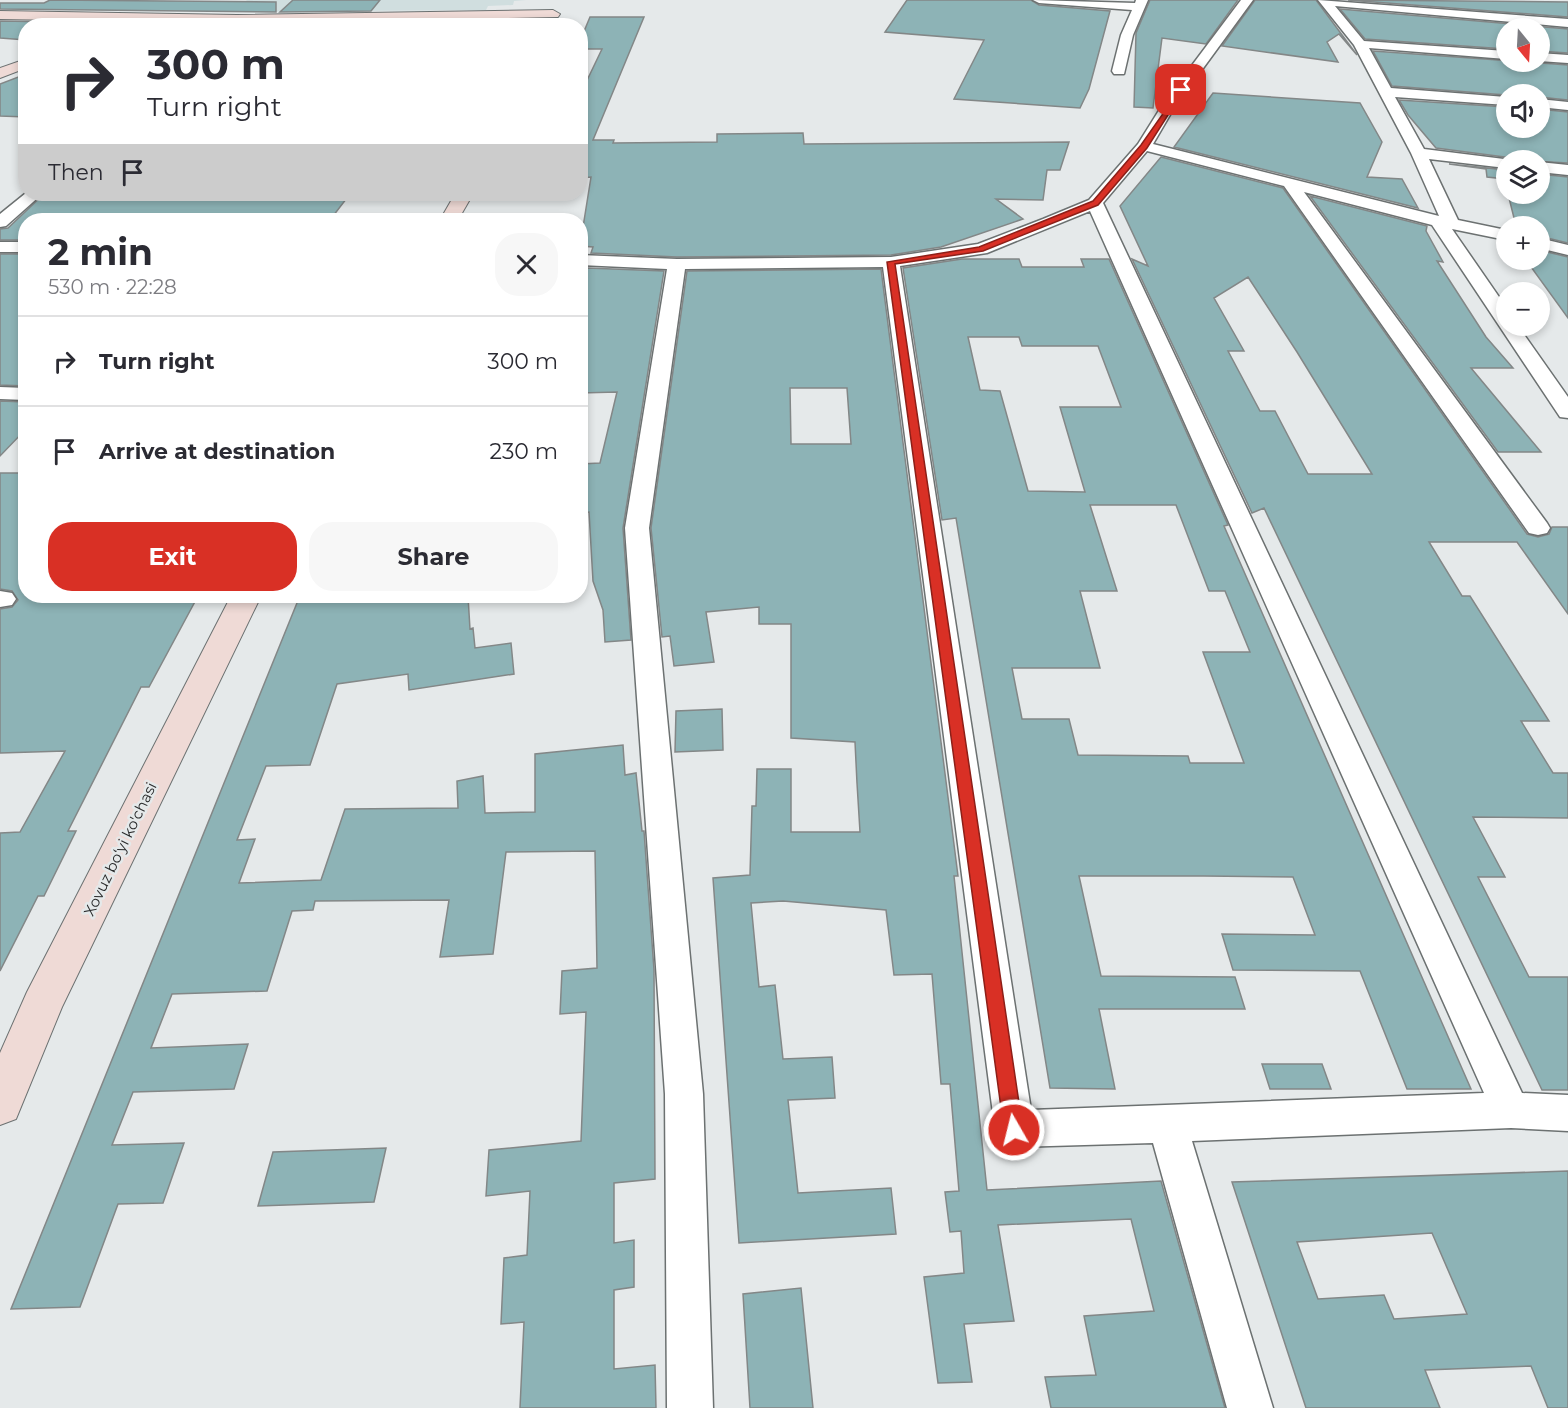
<!DOCTYPE html>
<meta charset="utf-8">
<style>
:root{--surface:#fff;--page:#f7f7f7;--text:#2b2b33;--muted:#7c7c81;--line:#e1e1e2;--accent:#d93025}
body{margin:0;font-family:Montserrat,sans-serif;background:var(--page);color:var(--text);height:100vh;display:flex;flex-direction:column;font-size:22px;white-space:nowrap}
*{box-sizing:border-box;margin:0}
p{font-size:20px;color:var(--muted)}
.icon{flex:none;width:33px;height:33px;fill:none;stroke:currentColor;stroke-width:2;stroke-linecap:round;stroke-linejoin:round}
.map{position:relative;flex:1;overflow:hidden}
.side{position:absolute;left:18px;top:213px;width:570px;height:390px;display:flex;flex-direction:column;background:var(--surface);border-radius:24px;box-shadow:0 3px 9px #0003}
.side>*{flex:none}
.top-card{position:absolute;left:18px;top:18px;width:570px;height:183px;border-radius:24px;box-shadow:0 3px 9px #0003;background:#fff;color:var(--text);overflow:hidden}
.needle{width:39px;rotate:162deg}
.buttons{position:absolute;left:1496px;top:18px;display:grid;gap:12px}
.buttons a{display:grid;place-items:center;width:54px;height:54px;border-radius:50%;background:var(--surface);box-shadow:0 3px 9px #0003;font-size:30px}
.pin{position:absolute;display:grid;place-items:center;width:51px;height:51px;color:#fff;margin:-26px;border-radius:12px;box-shadow:0 3px 9px #0006}
.me{position:absolute;width:66px;margin:-33px;rotate:352deg;stroke-linejoin:round;filter:drop-shadow(0 0 4px #0008)}
.turn{display:flex;align-items:center;gap:21px;height:126px;padding:0 30px;font-size:27px}
.turn .icon{width:78px;height:78px;stroke-width:2.5}
.turn b{display:block;font-size:42px;line-height:51px}
.then{display:flex;align-items:center;height:57px;padding:0 30px;background:#0003;gap:12px;font-size:22px}
.round{display:grid;place-items:center;flex:none;width:63px;height:63px;border-radius:24px;background:var(--page)}
.overview{display:flex;align-items:center;justify-content:space-between;height:102px;padding:0 30px}
h1{font-size:36px;font-weight:700;line-height:45px}
.cta{display:flex;gap:12px;margin-top:auto;padding:12px 30px}
.cta a{flex:1;height:69px;border-radius:24px;background:var(--accent);color:#fff;font-size:24px;font-weight:700;line-height:69px;text-align:center}
.cta a+a{background:var(--page);color:var(--text)}
ul{padding:0;list-style:none}
li{display:flex;align-items:center;gap:18px;height:90px;padding:0 30px;border-top:2px solid var(--line)}
li div{flex:1}
li b{display:block;font-size:22px}
li em{font-style:normal}
.map>svg:first-child{display:block}
.built{fill:#d0dedf}
.building{fill:#8db3b6;stroke:#838787;stroke-width:1.5;fill-rule:evenodd}
.lines{fill:none;stroke-linecap:round;stroke-linejoin:round}
.street-casing{stroke:#6c7171;stroke-width:3}
.secondary-casing{stroke:#6c7171;stroke-width:2}
.street{fill:#fff;fill-rule:evenodd}
.secondary{fill:#efdad6;fill-rule:evenodd}
.route{fill:#d93025;stroke:#8d1f18;stroke-width:1.5}
.labels{text-anchor:middle;dominant-baseline:central;stroke-width:5;stroke-linejoin:round;paint-order:stroke}
.street-label{font-size:15px;fill:#292a2b;stroke:#e5e9ea}
</style>
<div class="map">
<svg width="1568" height="1408" viewBox="0 0 1568 1408">
<rect width="100%" height="100%" fill="#e5e9ea"/>
<path class="built" d="M247,0h279l-12,1 -1,4 -25,1 -2,4 -252,2z"/>
<path class="building" d="M50,0l226,2v10l-276,-3v-6h44z
M293,0h87l-9,11 -91,1z
M907,0h124l8,5 71,6 -21,78 -9,19 -126,-9 30,-59 -99,-8z
M1150,0h88l-32,44 -44,-6 -9,70 -19,-1 2,-74z
M1255,0h61l41,55 -18,-21 -12,8 11,20 -116,-16z
M1348,0l220,2v15z
M1340,9l228,20v24l-29,-2v-23h-33v21l-141,-10z
M590,17h54l-51,123h21l-1,3 104,-1v-8l86,-1 1,11 265,-2 -9,28h-13l-4,30 -47,-1 27,20 -82,28 -50,8 -214,2 -86,-4 2,-6 -13,-1 11,-69 -11,1v-83l22,-46h-22v-8z
M0,21l237,4 124,-2 -3,3h-332v14l-26,-2z
M1373,51l195,14v35l-29,-3v-3l-33,1 -114,-9z
M26,74v43l-26,-1v-32z
M1213,93l147,10 22,39 -15,35 35,2 16,29 -244,-61z
M1399,100l107,7v21h33v-19l29,3v51l-54,-3 -2,-2 -76,-10 -28,-33z
M1161,157l122,31 244,346 11,3 11,-3 3,-7h16v87l-51,-72h-88l33,54h8l79,125h-28l32,52h15v45l-95,-1 32,60h-27l51,100h39v113h-26l-278,-582 -12,5 -120,-254 16,7 -28,-60zM1248,277l49,75 75,122h-64l-33,-63h-15l-32,-60h16l-30,-53z
M1449,164l57,6v13l-1,-4 -18,-2 -1,-8z
M1539,174l29,3v66l-29,-7v-10h-23l-8,-32h31z
M44,194h306l-20,26h-304v20h-26v-11l8,-1z
M1310,196l117,30 -1,5 17,31 -6,-1 49,76 27,31h-42l70,84h-43z
M1539,250l29,7v61l-42,-58h13z
M0,254h26v132l-26,-1z
M962,259h57l3,8h62l-3,-8h28l119,266 -4,1 247,563h-64l-47,-118 -127,-1 -11,-36 93,1 -22,-58 -89,-1h-125l22,100 134,1 10,32h-146l16,80 -65,-1 -94,-570 -14,2 -39,-252zM968,337h51l3,9h76l23,61h-61l25,85 -57,-1 -28,-100 -20,-1zM1090,505h86l33,86h16l25,61h-47l41,111h-54l-2,-7 -110,-1 -9,-36h-47l-10,-51h88l-20,-77h37z
M587,268l77,3 -41,257 8,112 -26,2 -2,-32 -10,-29 -4,-69 -9,1v-49l20,-1 17,-71 -37,1v-107z
M881,269l77,607h-4l33,314 174,-9 64,227h-174l-6,-31 51,-2 -12,-59 70,-5 -23,-92 -133,6 16,96 -50,3 8,58 -34,1 -14,-106 40,-4 -3,-42 -11,1 -5,-40 14,-1 -9,-107h-9l-9,-110 -38,1 -8,-65 -103,-9 -32,2 8,84 16,-2 8,74 49,-2 3,41 -47,2 10,93 93,-5 5,46 -157,9 -26,-365 37,-3 2,-69h4l1,-37h34v63h69l-3,-49 -2,-41 -64,-4v-114h-32v-17l-53,5 8,50 -40,4 -4,-30 -8,1 -11,-109 36,-257zM790,388h57l4,56h-60z
M0,401l26,1v27l-26,27z
M0,473h26v123h172l-49,91h-8l-73,144h8l-32,65h-6l-38,75v-138l20,-1 45,-81 -65,2v-144l12,-2 6,-7 -6,-9 -12,-2z
M368,596h100l2,33 3,-1 2,20 36,-5 3,31 -105,16 -1,-16 -71,10 -27,81 -44,1 -29,74 18,-1 -16,44 82,-3 24,-71 113,-1 -1,-27 26,-5 2,37 50,-1v-58l88,-9 2,30 11,-2 6,58h2l10,139 1,209 -41,4v60l20,-3v47l-20,3v79l41,-4 1,43h-136l4,-86 -23,2 3,-66 23,-3 3,-64 -44,5 3,-46 92,-9 5,-129 -26,2 2,-43 35,-3 -2,-117 -89,1 -13,102 -53,3 9,-57 -134,1 -2,9 -21,1 -25,80 -95,3 -21,54 97,-4 -14,45 -101,3 -21,53 72,-2 -21,60 -45,1 -38,103 -69,2 288,-711z
M722,709l1,41 -48,2 1,-41z
M1262,1064h60l9,25h-61z
M386,1148l-12,54 -116,4 15,-54z
M1568,1171v237h-20l-17,-42 -106,4 15,38h-134l-74,-226zM1432,1233l35,81 -73,5 -10,-24 -66,4 -21,-57z
M801,1288l12,120h-63l-7,-114z"/>
<g class="lines">
<g class="street-casing">
<path id="street" d="M1033,0l102,3 1,-3h12l-15,35 -9,39h-10l-2,-3 9,-36 11,-25 -93,-7z
M1241,0h12l-79,108 -21,36 286,72 -28,-63 -57,-108 -36,-45 250,19v8l-233,-21 29,35 142,10v8l-137,-11 22,40 115,9v8l-111,-8 29,52 88,11h-6v8l-77,-9 29,61 48,10v10l-54,-11 54,78v19h12l50,71v21l-8,-1 -128,-192 -128,-33 243,331 3,5 -3,5 -9,2 -9,-2 -245,-347 -137,-35 -44,52 419,890 46,2v36l-57,-3 -319,13 81,267h-46l-74,-265 -139,4 -14,-5 -5,-13 -112,-862 -198,2 -36,259 54,566 10,314h-46l-2,-314 -40,-566 42,-259 -87,-4v-10l97,4 214,-2 87,-13 65,-25 46,-19 49,-56 25,-40zM1090,211l394,882 -453,17 -131,-844 87,-13z
M1539,53l29,2v8l-29,-2z
M1539,99l29,3v8l-29,-3z
M1539,162l29,3v10l-29,-3z
M26,193l16,1 -36,32 -6,1v-13z
M1539,238l29,7v10l-29,-7z
M0,242h26v10h-26z
M0,387l26,1v12l-26,-1z
M0,591l12,2 4,6 -4,6 -12,2z"/>
</g>
<g class="secondary-casing">
<path id="secondary" d="M553,10l7,4 -2,3 -321,6 -237,-4v-8l237,4z
M26,59v9l-26,10v-10z
M455,194h18l-15,26h-18z
M231,596h30l-199,411 -46,112 -16,6v-72l27,-61z"/>
</g>
<use href="#street" class="street"/>
<use href="#secondary" class="secondary"/>
</g>
<path class="route" d="M1181,88l3,2 -37,58 -49,57 -115,46 -88,13 128,866 -3,6 -6,2 -7,-2 -3,-6 -117,-868 92,-15 114,-46 48,-56z"/>
<g class="labels">
<g class="street-label">
<text transform="translate(120 849) rotate(-64)">Xovuz bo‘yi ko'chasi</text>
</g>
</g>
</svg>
<div class="buttons">
<a><svg class="needle" viewBox="-14 -14 28 28"><path d="M0-13l5 13h-10z" fill="#e53935"/><path d="M0 13l5-13h-10z" fill="#7c7c81"/></svg></a>
<a><svg class="icon" aria-label="sound" viewBox="0 0 24 24"><path d="M4 9h4l5-4v14l-5-4H4zM17 9q2 3 0 6"/></svg></a>
<a><svg class="icon" aria-label="layers" viewBox="0 0 24 24"><path d="M12 4l9 5-9 5-9-5zM3 14l9 5 9-5"/></svg></a>
<a>+</a>
<a>−</a>
</div>
<div class="pin" style="left:1181px;top:90px;background:#d93025"><svg class="icon" aria-label="arrive" viewBox="0 0 24 24"><path d="M6 21V4h12l-3 4 3 4H6"/></svg></div>
<svg class="me" style="left:1014px;top:1130px" viewBox="-20 -20 40 40"><circle r="17" fill="#d93025" stroke="#fff" stroke-width="3"/><path d="M0-11L8 9 0 5-8 9z" fill="#fff"/></svg>
<div class="top-card">
<div class="turn"><svg class="icon" aria-label="right" viewBox="0 0 24 24"><path d="M7 20v-9h11M14 6l5 5-5 5"/></svg><div><b>300 m</b>Turn right</div></div>
<div class="then">Then<svg class="icon" aria-label="arrive" viewBox="0 0 24 24"><path d="M6 21V4h12l-3 4 3 4H6"/></svg></div>
</div>
<section class="side">
<div class="overview"><div><h1>2 min</h1><p>530 m · 22:28</p></div><a class="round"><svg class="icon" aria-label="close" viewBox="0 0 24 24"><path d="M6 6l12 12M18 6L6 18"/></svg></a></div>
<ul>
<li><svg class="icon" aria-label="right" viewBox="0 0 24 24"><path d="M7 20v-9h11M14 6l5 5-5 5"/></svg><div><b>Turn right</b></div><em>300 m</em></li>
<li><svg class="icon" aria-label="arrive" viewBox="0 0 24 24"><path d="M6 21V4h12l-3 4 3 4H6"/></svg><div><b>Arrive at destination</b></div><em>230 m</em></li>
</ul>
<div class="cta"><a>Exit</a><a>Share</a></div>
</section>
</div>
